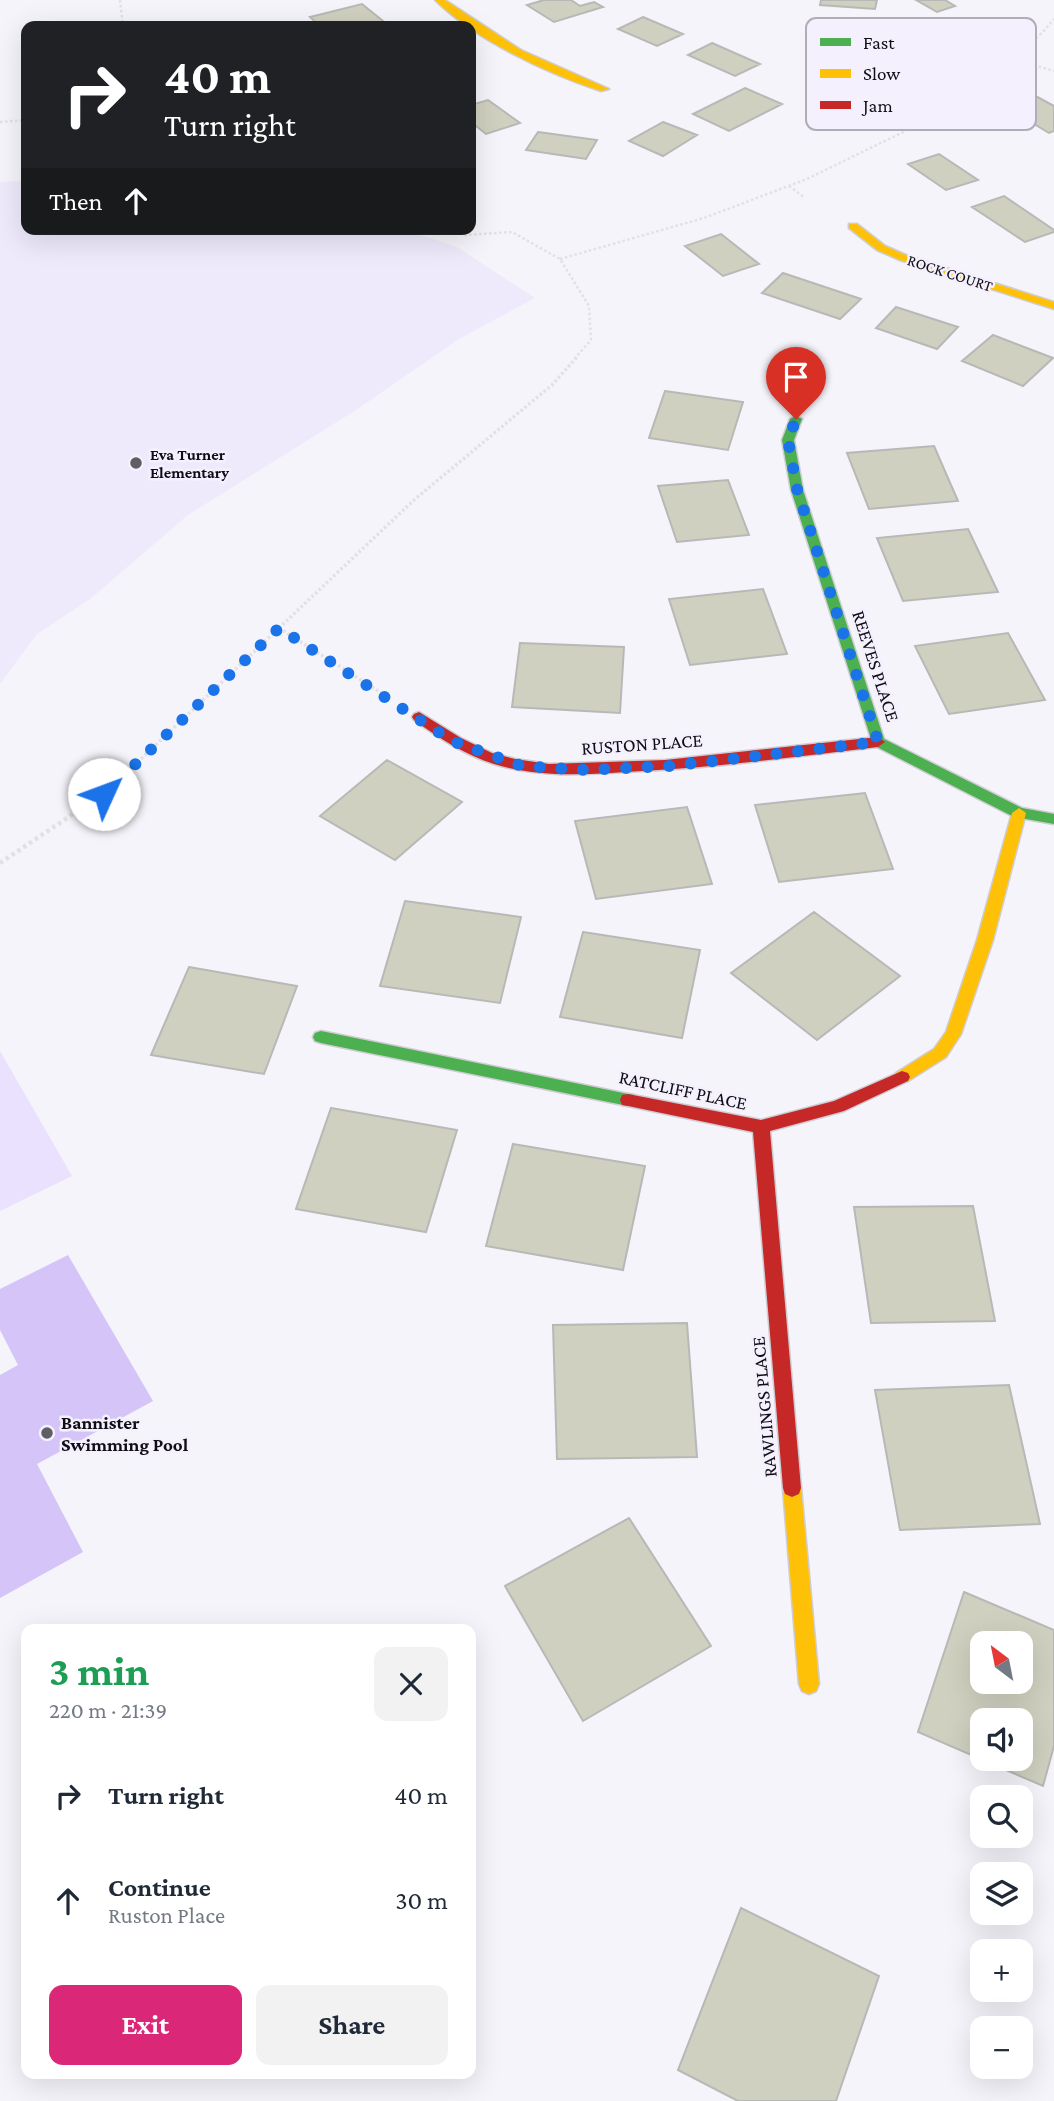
<!DOCTYPE html>
<meta charset="utf-8">
<style>
:root{--surface:#fff;--page:#f2f2f3;--text:#1f2937;--muted:#747a83;--accent:#db2777}
body{margin:0;font-family:"Crimson Pro",serif;background:var(--page);color:var(--text);height:100vh;display:flex;flex-direction:column;font-size:26px;white-space:nowrap}
*{box-sizing:border-box;margin:0}
p{font-size:23px;color:var(--muted)}
.icon{flex:none;width:38px;height:38px;fill:none;stroke:currentColor;stroke-width:2;stroke-linecap:round;stroke-linejoin:round}
.map{position:relative;flex:1;overflow:hidden}
.details{position:absolute;left:21px;top:1624px;width:455px;height:455px;display:flex;flex-direction:column;background:var(--surface);border-radius:14px;box-shadow:0 7px 28px #0002}
.details>*{flex:none}
.banner{position:absolute;left:21px;top:21px;width:455px;height:214px;border-radius:14px;box-shadow:0 7px 28px #0002;background:#202124;color:#fff;overflow:hidden}
.needle{width:46px;rotate:328deg}
.buttons{position:absolute;left:970px;top:1631px;display:grid;gap:14px}
.buttons a{display:grid;place-items:center;width:63px;height:63px;border-radius:14px;background:var(--surface);box-shadow:0 7px 28px #0002;font-size:35px}
.pin{position:absolute;display:grid;place-items:center;width:60px;height:60px;color:#fff;margin:-72px -30px;border-radius:50% 50% 50% 0;rotate:-45deg;box-shadow:0 0 7px #0007}
.pin .icon{rotate:45deg}
.me{position:absolute;width:77px;margin:-38px;rotate:47deg;stroke-linejoin:round;filter:drop-shadow(0 0 5px #0008)}
.turn{display:flex;align-items:center;gap:24px;height:147px;padding:0 28px;font-size:32px}
.turn .icon{width:91px;height:91px;stroke-width:2.5}
.turn b{display:block;font-size:49px;line-height:60px}
.then{display:flex;align-items:center;height:66px;padding:0 28px;background:#0003;gap:14px;font-size:26px}
.round{display:grid;place-items:center;flex:none;width:74px;height:74px;border-radius:14px;background:var(--page)}
.head{display:flex;align-items:center;justify-content:space-between;height:119px;padding:0 28px}
h1{font-size:42px;font-weight:700;line-height:52px;color:#1e9e55}
.button{display:flex;gap:14px;margin-top:auto;padding:14px 28px}
.button a{flex:1;height:80px;border-radius:14px;background:var(--accent);color:#fff;font-size:28px;font-weight:700;line-height:80px;text-align:center}
.button a+a{background:var(--page);color:var(--text)}
ul{padding:0;list-style:none}
li{display:flex;align-items:center;gap:21px;height:105px;padding:0 28px}
li div{flex:1}
li b{display:block;font-size:26px}
li em{font-style:normal}
.map>svg:first-child{display:block}
.built{fill:#eeeafc}
.green{fill:#e9e1fd}
.water{fill:#d4c4f8}
.building{fill:#cfd0bf;stroke:#b8b8b7;stroke-width:2;fill-rule:evenodd}
.lines{fill:none;stroke-linecap:round;stroke-linejoin:round}
.fast-casing{stroke:#cecdd4;stroke-width:3}
.slow-casing{stroke:#cecdd4;stroke-width:3}
.jam-casing{stroke:#cecdd4;stroke-width:3}
.path-far2{stroke:#e1e1e3;stroke-width:2.5;stroke-dasharray:2.5 2.5;stroke-linecap:butt}
.path-far1{stroke:#e1e1e3;stroke-width:3.5;stroke-dasharray:2.5 2.5;stroke-linecap:butt}
.path{stroke:#e1e1e3;stroke-width:4.5;stroke-dasharray:3.5 3.5;stroke-linecap:butt}
.fast{fill:#4caf50;fill-rule:evenodd}
.slow{fill:#ffc107;fill-rule:evenodd}
.jam{fill:#c62828;fill-rule:evenodd}
.route{stroke:#1a73e8;stroke-width:12;stroke-dasharray:0 21.6}
.poi-dot{fill:#605e65;stroke:#f4f0fe;stroke-width:2.5}
.labels{text-anchor:middle;dominant-baseline:central;stroke-width:5;stroke-linejoin:round;paint-order:stroke}
.far-street-label{font-size:16px;fill:#100e15;stroke:#f4f0fe}
.far-poi-label{font-size:16px;font-weight:bold;fill:#100e15;stroke:#f4f0fe;text-anchor:start}
.street-label{font-size:19px;fill:#100e15;stroke:#f4f0fe}
.poi-label{font-size:19px;font-weight:bold;fill:#100e15;stroke:#f4f0fe;text-anchor:start}
.key{fill:#f4f0fe;stroke:#b0acb8;stroke-width:2}
.key-label{font-size:19px;fill:#100e15}
</style>
<div class="map">
<svg width="1054" height="2101" viewBox="0 0 1054 2101">
<rect width="100%" height="100%" fill="#f5f4fa"/>
<path class="built" d="M26,181v48h376l55,18 78,51 -76,41 -103,71 -168,105 -98,84 -53,35 -37,50v-502z"/>
<path class="green" d="M0,1051l72,125 -72,35z"/>
<path class="water" d="M68,1255l85,146 -116,63 46,88 -83,46v-223l18,-10 -18,-35v-41z"/>
<path class="building" d="M544,0h27l9,6 14,-4 9,5 -49,15 -27,-17z
M821,0h56l-2,9 -55,-4z
M916,0h29l10,6 -18,6z
M362,4l21,17 -19,5h-44l-10,-9z
M643,17l40,17 -26,12 -39,-17z
M712,43l48,21 -25,12 -47,-21z
M745,88l37,16 -53,27 -36,-17z
M1030,93l24,13v25l-5,2 -50,-30z
M488,100l32,23 -34,11 -15,-12v-17z
M663,122l34,13 -34,21 -34,-15z
M538,132l59,8 -11,19 -60,-9z
M939,154l39,26 -32,10 -38,-26z
M1004,196l50,34v2l-29,10 -53,-35z
M721,234l38,30 -36,12 -38,-30z
M783,273l78,26 -21,20 -78,-26z
M896,307l62,20 -21,22 -61,-21z
M993,335l60,23 -30,28 -61,-25z
M665,391l78,11 -15,48 -79,-12z
M934,446l24,55 -89,8 -22,-56z
M728,480l21,55 -72,7 -19,-56z
M968,529l30,63 -95,9 -26,-63z
M763,589l24,65 -97,11 -21,-66z
M1008,633l37,67 -96,14 -34,-68z
M520,643l104,4 -4,66 -108,-6z
M387,760l75,42 -67,58 -75,-44z
M865,793l28,76 -114,13 -24,-77z
M687,807l25,77 -116,15 -21,-78z
M405,901l116,16 -21,86 -120,-17z
M814,912l86,64 -83,64 -86,-67z
M583,932l117,18 -18,88 -122,-21z
M189,967l108,19 -33,88 -113,-19z
M331,1108l126,22 -31,102 -130,-23z
M513,1144l132,22 -22,104 -137,-24z
M973,1206l22,115 -124,2 -17,-116z
M687,1323l10,134 -140,2 -4,-134z
M1009,1385l31,139 -140,6 -25,-140z
M629,1518l82,128 -128,75 -78,-135z
M964,1592l90,38v116l-11,40 -125,-54zM982,1643h38v39h-38zM982,1720h38v39h-38z
M741,1908l138,68 -43,125h-98l-60,-31z"/>
<g class="lines">
<g class="fast-casing">
<path id="fast" d="M796,416l6,3 -8,21 9,50 81,249 138,69 32,6v10l-40,-7 -141,-72 -82,-255 -9,-50 8,-21z
M321,1031l307,63 6,1 2,5 -2,5 -6,1 -307,-63 -6,-2 -2,-4 2,-4z"/>
</g>
<g class="slow-casing">
<path id="slow" d="M435,0h10l76,50 88,39 -8,2c-55,-18 -125,-51 -166,-91z
M849,224h8l28,22 23,10 146,46v7l-154,-49 -23,-10 -28,-22z
M1019,808l7,5 -33,127 -32,94 -15,23 -38,24h-12l-2,-4 2,-4 38,-24 12,-17 31,-92 35,-127z
M792,1479l7,3 2,6 18,196 -3,7 -7,3 -7,-3 -3,-7 -16,-196 2,-6z"/>
</g>
<g class="jam-casing">
<path id="jam" d="M419,712l42,26 31,15 23,6 34,5 116,-4 213,-23 7,5 -7,5c-78,9 -156,20 -235,24 -50,3 -101,8 -149,-7 -29,-9 -55,-26 -80,-44l-2,-3 2,-3z
M902,1071l6,2 2,4 -2,4 -64,30 -74,20 31,357 -2,6 -7,3 -7,-3 -2,-6 -30,-356 -125,-26 -6,-1 -2,-5 2,-5 6,-1 133,26 73,-19z"/>
</g>
<path class="path-far2" d="M120,0l3,26
M1010,58l44,13
M0,122l26,-2
M789,186l16,12
M445,229l20,6 47,-3 48,27 29,47 2,34 -16,18
M560,259l144,-41 103,-39 129,-63 106,-83 12,-14"/>
<path class="path-far1" d="M279,628l104,66
M80,810l24,-16 310,-294 138,-115 25,-28"/>
<path class="path" d="M0,863l82,-55"/>
<use href="#fast" class="fast"/>
<use href="#slow" class="slow"/>
<use href="#jam" class="jam"/>
</g>
<g class="lines">
<path class="route" d="M104,794l175,-166 173,113 70,25 63,4 85,-4 208,-24 -81,-253 -9,-49 8,-21"/>
</g>
<g class="poi-dot">
<circle cx="136" cy="463" r="7"/>
<circle cx="47" cy="1433" r="7"/>
</g>
<g class="labels">
<g class="far-street-label">
<text transform="translate(950 273) rotate(18)">ROCK COURT</text>
</g>
<g class="far-poi-label">
<text x="150" y="454">Eva Turner<tspan x="150" dy="18">Elementary</tspan></text>
</g>
<g class="street-label">
<text transform="translate(876 666) rotate(72)">REEVES PLACE</text>
<text transform="translate(642 744) rotate(-4)">RUSTON PLACE</text>
<text transform="translate(683 1090) rotate(12)">RATCLIFF PLACE</text>
<text transform="translate(764 1407) rotate(-95)">RAWLINGS PLACE</text>
</g>
<g class="poi-label">
<text x="61" y="1422">Bannister<tspan x="61" dy="22">Swimming Pool</tspan></text>
</g>
</g>
<rect x="806" y="18" width="230" height="112" rx="10" class="key"/>
<rect x="820" y="38" width="31" height="8" fill="#4caf50"/>
<rect x="820" y="69" width="31" height="9" fill="#ffc107"/>
<rect x="820" y="101" width="31" height="8" fill="#c62828"/>
<g class="key-label">
<text x="863" y="49">Fast</text>
<text x="863" y="80">Slow</text>
<text x="863" y="112">Jam</text>
</g>
</svg>
<div class="buttons">
<a><svg class="needle" viewBox="-14 -14 28 28"><path d="M0-13l5 13h-10z" fill="#e53935"/><path d="M0 13l5-13h-10z" fill="#747a83"/></svg></a>
<a><svg class="icon" aria-label="sound" viewBox="0 0 24 24"><path d="M4 9h4l5-4v14l-5-4H4zM17 9q2 3 0 6"/></svg></a>
<a><svg class="icon" aria-label="search" viewBox="0 0 24 24"><circle cx="10" cy="10" r="6"/><path d="M15 15l6 6"/></svg></a>
<a><svg class="icon" aria-label="layers" viewBox="0 0 24 24"><path d="M12 4l9 5-9 5-9-5zM3 14l9 5 9-5"/></svg></a>
<a>+</a>
<a>−</a>
</div>
<div class="pin" style="left:796px;top:419px;background:#d93025"><svg class="icon" aria-label="arrive" viewBox="0 0 24 24"><path d="M6 21V4h12l-3 4 3 4H6"/></svg></div>
<svg class="me" style="left:104px;top:794px" viewBox="-20 -20 40 40"><circle r="19" fill="#fff"/><path d="M0-13L10 11 0 6-10 11z" fill="#1a73e8"/></svg>
<div class="banner">
<div class="turn"><svg class="icon" aria-label="right" viewBox="0 0 24 24"><path d="M7 20v-9h11M14 6l5 5-5 5"/></svg><div><b>40 m</b>Turn right</div></div>
<div class="then">Then<svg class="icon" aria-label="ahead" viewBox="0 0 24 24"><path d="M12 20V5M6 11l6-6 6 6"/></svg></div>
</div>
<section class="details">
<div class="head"><div><h1>3 min</h1><p>220 m · 21:39</p></div><a class="round"><svg class="icon" aria-label="close" viewBox="0 0 24 24"><path d="M6 6l12 12M18 6L6 18"/></svg></a></div>
<ul>
<li><svg class="icon" aria-label="right" viewBox="0 0 24 24"><path d="M7 20v-9h11M14 6l5 5-5 5"/></svg><div><b>Turn right</b></div><em>40 m</em></li>
<li><svg class="icon" aria-label="ahead" viewBox="0 0 24 24"><path d="M12 20V5M6 11l6-6 6 6"/></svg><div><b>Continue</b><p>Ruston Place</p></div><em>30 m</em></li>
</ul>
<div class="button"><a>Exit</a><a>Share</a></div>
</section>
</div>
